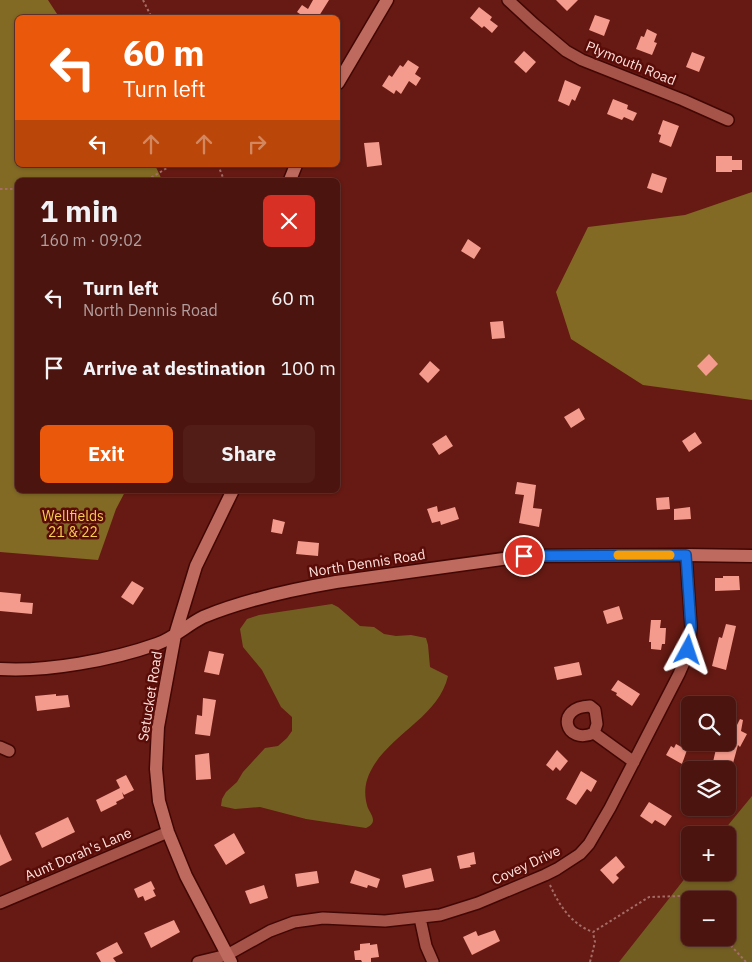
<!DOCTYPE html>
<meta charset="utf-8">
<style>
:root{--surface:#4c140e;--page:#531d17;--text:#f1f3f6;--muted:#b29e9e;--line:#63332e;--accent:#ea580c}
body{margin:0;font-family:"IBM Plex Sans",sans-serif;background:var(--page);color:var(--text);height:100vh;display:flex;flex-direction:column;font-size:19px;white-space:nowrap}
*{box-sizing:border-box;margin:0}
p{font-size:16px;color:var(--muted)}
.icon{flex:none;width:28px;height:28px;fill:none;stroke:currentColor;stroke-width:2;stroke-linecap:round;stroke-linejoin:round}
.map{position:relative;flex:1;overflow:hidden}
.side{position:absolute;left:15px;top:178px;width:325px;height:315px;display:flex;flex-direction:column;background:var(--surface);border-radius:8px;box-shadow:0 1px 4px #0004,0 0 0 1px var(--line)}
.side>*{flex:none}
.banner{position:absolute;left:15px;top:15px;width:325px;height:152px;border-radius:8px;box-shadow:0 1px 4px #0004,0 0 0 1px var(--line);background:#ea580c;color:#fff;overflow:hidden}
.fabs{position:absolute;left:681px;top:696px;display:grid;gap:10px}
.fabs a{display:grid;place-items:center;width:55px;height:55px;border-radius:8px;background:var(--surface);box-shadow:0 1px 4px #0004,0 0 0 1px var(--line);font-size:25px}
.pin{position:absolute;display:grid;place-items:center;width:42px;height:42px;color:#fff;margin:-21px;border:2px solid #fff;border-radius:50%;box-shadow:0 1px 5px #0007}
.me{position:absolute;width:55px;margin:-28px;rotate:5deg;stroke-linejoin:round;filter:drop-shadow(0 0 4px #0008)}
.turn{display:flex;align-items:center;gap:18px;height:105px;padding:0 25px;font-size:22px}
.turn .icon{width:65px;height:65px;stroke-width:2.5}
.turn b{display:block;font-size:35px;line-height:42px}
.lanes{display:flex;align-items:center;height:48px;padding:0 25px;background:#0003;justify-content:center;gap:25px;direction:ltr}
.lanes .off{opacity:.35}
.round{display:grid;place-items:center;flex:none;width:52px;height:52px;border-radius:8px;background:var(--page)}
.head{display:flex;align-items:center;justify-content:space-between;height:85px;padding:0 25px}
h1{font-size:30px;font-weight:700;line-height:38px}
.cta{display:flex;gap:10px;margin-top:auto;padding:10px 25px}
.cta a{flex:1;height:58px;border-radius:8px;background:var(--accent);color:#fff;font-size:20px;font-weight:700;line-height:58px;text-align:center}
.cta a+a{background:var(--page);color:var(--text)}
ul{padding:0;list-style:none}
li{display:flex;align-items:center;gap:15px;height:70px;padding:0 25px}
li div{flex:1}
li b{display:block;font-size:19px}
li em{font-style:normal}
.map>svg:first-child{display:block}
.green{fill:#735e22;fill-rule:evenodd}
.forest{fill:#826a24}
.building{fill:#f49b8d}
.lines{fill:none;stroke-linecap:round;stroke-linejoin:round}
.minor-casing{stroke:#410704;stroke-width:14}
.secondary-casing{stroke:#410704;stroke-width:15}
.path{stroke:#a56d67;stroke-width:2;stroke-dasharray:2.5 2.5;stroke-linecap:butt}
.minor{stroke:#a65449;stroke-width:11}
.secondary{stroke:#bf6a5e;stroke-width:12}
.route-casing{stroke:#114b97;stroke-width:12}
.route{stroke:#1a73e8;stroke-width:9}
.slow{stroke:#f59e0b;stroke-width:9}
.labels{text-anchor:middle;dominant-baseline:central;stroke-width:5;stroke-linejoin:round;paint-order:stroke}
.street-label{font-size:14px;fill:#ffe2dd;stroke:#5a0d08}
.park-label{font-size:14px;fill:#f9cd52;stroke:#5a0d08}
</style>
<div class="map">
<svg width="752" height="962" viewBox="0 0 752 962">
<rect width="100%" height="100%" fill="#661a13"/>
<path class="green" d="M332,604l6,3 22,19 14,1 10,7 12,2 15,-1 15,3 2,7 2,22 18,9c-9,39 -53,56 -74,89 -8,13 -11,25 -7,40 1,5 6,10 6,15 0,4 -3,6 -7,8l-60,-9 -46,-12 -25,2 -14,-3 1,-7 4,-7 11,-10 6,-10 22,-24 13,-2 9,-8 5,-7v-14l-11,-10 -19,-37 -19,-23 -3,-18 7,-10 12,-4z
M752,796v166h-133l71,-90h38v-37h-8zM690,900h38v38h-38z"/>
<path class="forest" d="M0,0h48l11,17 -41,1v147h137l7,15h-144v310h108l-10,19 -18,51 -98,-8z
M752,192v208l-109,-15 -72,-46 -15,-47 32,-65 97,-12z"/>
<path class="building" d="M313,0h16l-10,16 3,2h-20l1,-2 -6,-4 5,-7 6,4z
M556,0h22l-11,11z
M479,7l13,10 -2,3 8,6 -6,7 -8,-7 -2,2 -12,-10z
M595,15l15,5 -6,16 -15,-6z
M647,29l10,5 -3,8 3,1 -5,12 -16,-6 5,-13 3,1z
M524,51l12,11 -10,11 -12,-11z
M692,52l13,5 -6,15 -13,-5z
M408,60l11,7 -4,7 6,4 -5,8 -7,-5 -8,13 -5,-4 -2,4 -12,-8 7,-11 3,2 8,-12 3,2z
M565,80l16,7 -6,14 -3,-2 -3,7 -11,-5z
M613,99l15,6 -1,4 10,4 -4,8 -9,-4 -2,3 -15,-6z
M663,120l16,6 -8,21 -12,-5 2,-7 -3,-1z
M379,142l3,23 -15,2 -3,-24z
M716,156h16v4h10v10h-10v2h-16z
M652,173l15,5 -5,15 -15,-5z
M468,239l13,9 -7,11 -13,-8z
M503,321l2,17 -13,1 -2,-17z
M709,354l9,10 -12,12 -9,-10z
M430,361l10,9 -12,13 -9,-9z
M579,408l6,11 -14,9 -7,-11z
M695,432l7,11 -13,9 -7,-11z
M446,435l7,11 -14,9 -7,-11z
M517,482l19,3 -3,23 9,1 -3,18 -20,-4 5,-28 -9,-1z
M669,497l1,12 -13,1 -1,-12z
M437,506l1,6 17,-5 4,12 -18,6 -1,-4 -8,2 -5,-14z
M690,507l1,12 -17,1v-11z
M273,519l12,3 -3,12 -11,-2z
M298,541l21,2 -1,13 -22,-2z
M723,576h16l1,14 -25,1v-13h8z
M132,581l12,7 -11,17 -12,-8z
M0,592l21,2 -1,8 13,1 -1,11 -32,-3z
M619,606l4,13 -16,5 -4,-13z
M651,620h10l-1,8h6l-1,16h-3l-1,6 -10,-1v-7h-2z
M726,624l10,2 -10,44 -14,-4 7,-29 3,1z
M209,651l15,3 -5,21 -15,-3z
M579,662l3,13 -25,5 -3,-13z
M618,680l22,14 -8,12 -16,-11 1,-2 -6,-3z
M56,694v2l12,-1 2,12 -33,4 -2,-15z
M203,698l13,2 -6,36 -15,-2 2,-19 5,1z
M740,719l3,1 -2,11 6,3 -7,13 -2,-2 -6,22 -19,-5 3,-13 8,2z
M676,744l11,6 -5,14 -16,-9 5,-9 3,2z
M557,750l11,11 -8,10 -4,-4 -3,4 -7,-6z
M209,753l2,26 -15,1 -1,-25z
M581,771l16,10 -6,11 -4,-3 -11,16 -10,-6z
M126,775l8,15 -10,5 -2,-3 2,6 -8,4 1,2 -16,8 -5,-12 24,-12 -4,-8z
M649,802l23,14 -7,10 -10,-6 -3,4 -12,-8z
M68,817l7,15 -33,16 -7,-15z
M234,833l11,20 -19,12 -12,-20z
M0,834l12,26 -12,6z
M474,852l2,12 -6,1 1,2 -11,2 -3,-13z
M616,856l9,11 -9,8 3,3 -6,6 -13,-14z
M431,868l3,13 -29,7 -3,-13z
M355,870l25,9 -3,9 -9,-3 -1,3 -17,-5z
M317,871l2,12 -22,4 -2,-13z
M151,881l4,8 -2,1 3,6 -11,5 -2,-5 -5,2 -4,-9z
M264,885l4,13 -18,6 -5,-13z
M174,920l6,12 -29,16 -7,-15z
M495,930l5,11 -28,14 -9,-18 13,-6 2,5z
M117,942l6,11 -10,5 3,4h-15l-5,-9z
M370,943v2l7,-1 2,13 -8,1v4h-9l-1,-2h-6l-1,-9 6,-1v-6z"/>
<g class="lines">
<g class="minor-casing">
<path id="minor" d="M508,0l26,24 32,27 16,9 101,40 45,20
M594,733l3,-9 -2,-14 -5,-4c-36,1 -25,40 4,27l40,29
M0,747l9,4
M0,903l168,-71
M420,918l6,28 7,16
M198,962l29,-7 43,-24 24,-9 29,-4 62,3 55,-6 38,-12 67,-28 12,-6 23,-15 9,-10 21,-36 69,-134 10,-23 2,-24 -5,-72"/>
</g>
<g class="secondary-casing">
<path id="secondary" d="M338,83l49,-83
M290,180l6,-15
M0,669c47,3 112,-9 157,-25 17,-6 30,-19 46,-27 39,-16 92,-28 133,-35l188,-26 162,-1 66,1
M231,962l-45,-86 -18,-44 -9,-31 -3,-32 2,-42 17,-92 21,-69 37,-76"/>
</g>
<path class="path" d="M143,0l9,18
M218,165l6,15
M147,180l25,-15
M0,189h18
M550,885c9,20 21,39 43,47l56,-35 32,-1 10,4
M724,938l22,24
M590,962l5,-20 -2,-9"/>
<use href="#minor" class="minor"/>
<use href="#secondary" class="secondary"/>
</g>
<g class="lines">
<g class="route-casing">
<path id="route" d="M524,556l162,-1 5,72 -3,23"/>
</g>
<use href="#route" class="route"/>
<path class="slow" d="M618,555h52"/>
</g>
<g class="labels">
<g class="street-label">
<text transform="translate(631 63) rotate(22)">Plymouth Road</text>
<text transform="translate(367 563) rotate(-9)">North Dennis Road</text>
<text transform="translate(150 696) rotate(-81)">Setucket Road</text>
<text transform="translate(78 854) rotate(-23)">Aunt Dorah's Lane</text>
<text transform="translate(526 865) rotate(-25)">Covey Drive</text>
</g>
<g class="park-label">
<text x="73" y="516">Wellfields<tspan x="73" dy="16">21 &amp; 22</tspan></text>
</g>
</g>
</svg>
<div class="fabs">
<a><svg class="icon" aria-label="search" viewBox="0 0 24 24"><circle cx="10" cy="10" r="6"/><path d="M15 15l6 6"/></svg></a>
<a><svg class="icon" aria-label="layers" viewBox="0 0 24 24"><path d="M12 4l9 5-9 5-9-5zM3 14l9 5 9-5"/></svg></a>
<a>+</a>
<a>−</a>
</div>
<div class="pin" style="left:524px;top:556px;background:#d93025"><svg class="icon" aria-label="arrive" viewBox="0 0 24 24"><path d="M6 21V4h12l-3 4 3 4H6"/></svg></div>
<svg class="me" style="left:688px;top:650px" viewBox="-20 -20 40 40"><path d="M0-17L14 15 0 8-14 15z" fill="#1a73e8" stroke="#fff" stroke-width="4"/></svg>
<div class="banner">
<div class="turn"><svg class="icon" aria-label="left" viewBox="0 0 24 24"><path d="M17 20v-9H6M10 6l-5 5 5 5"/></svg><div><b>60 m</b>Turn left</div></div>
<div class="lanes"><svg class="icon" aria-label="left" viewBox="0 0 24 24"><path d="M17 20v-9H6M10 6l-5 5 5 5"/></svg><svg class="icon off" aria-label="ahead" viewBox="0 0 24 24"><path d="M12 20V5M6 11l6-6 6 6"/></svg><svg class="icon off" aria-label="ahead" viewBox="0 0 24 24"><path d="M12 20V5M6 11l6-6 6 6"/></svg><svg class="icon off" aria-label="right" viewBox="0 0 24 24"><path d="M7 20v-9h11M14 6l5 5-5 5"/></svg></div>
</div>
<section class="side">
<div class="head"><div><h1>1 min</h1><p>160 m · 09:02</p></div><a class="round" style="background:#d93025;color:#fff"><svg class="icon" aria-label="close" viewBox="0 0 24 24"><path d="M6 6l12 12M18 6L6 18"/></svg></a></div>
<ul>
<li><svg class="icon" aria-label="left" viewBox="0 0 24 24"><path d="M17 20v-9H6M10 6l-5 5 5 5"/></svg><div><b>Turn left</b><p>North Dennis Road</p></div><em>60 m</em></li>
<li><svg class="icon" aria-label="arrive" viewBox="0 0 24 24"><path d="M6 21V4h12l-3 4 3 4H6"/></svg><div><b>Arrive at destination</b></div><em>100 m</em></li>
</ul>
<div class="cta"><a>Exit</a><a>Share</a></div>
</section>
</div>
